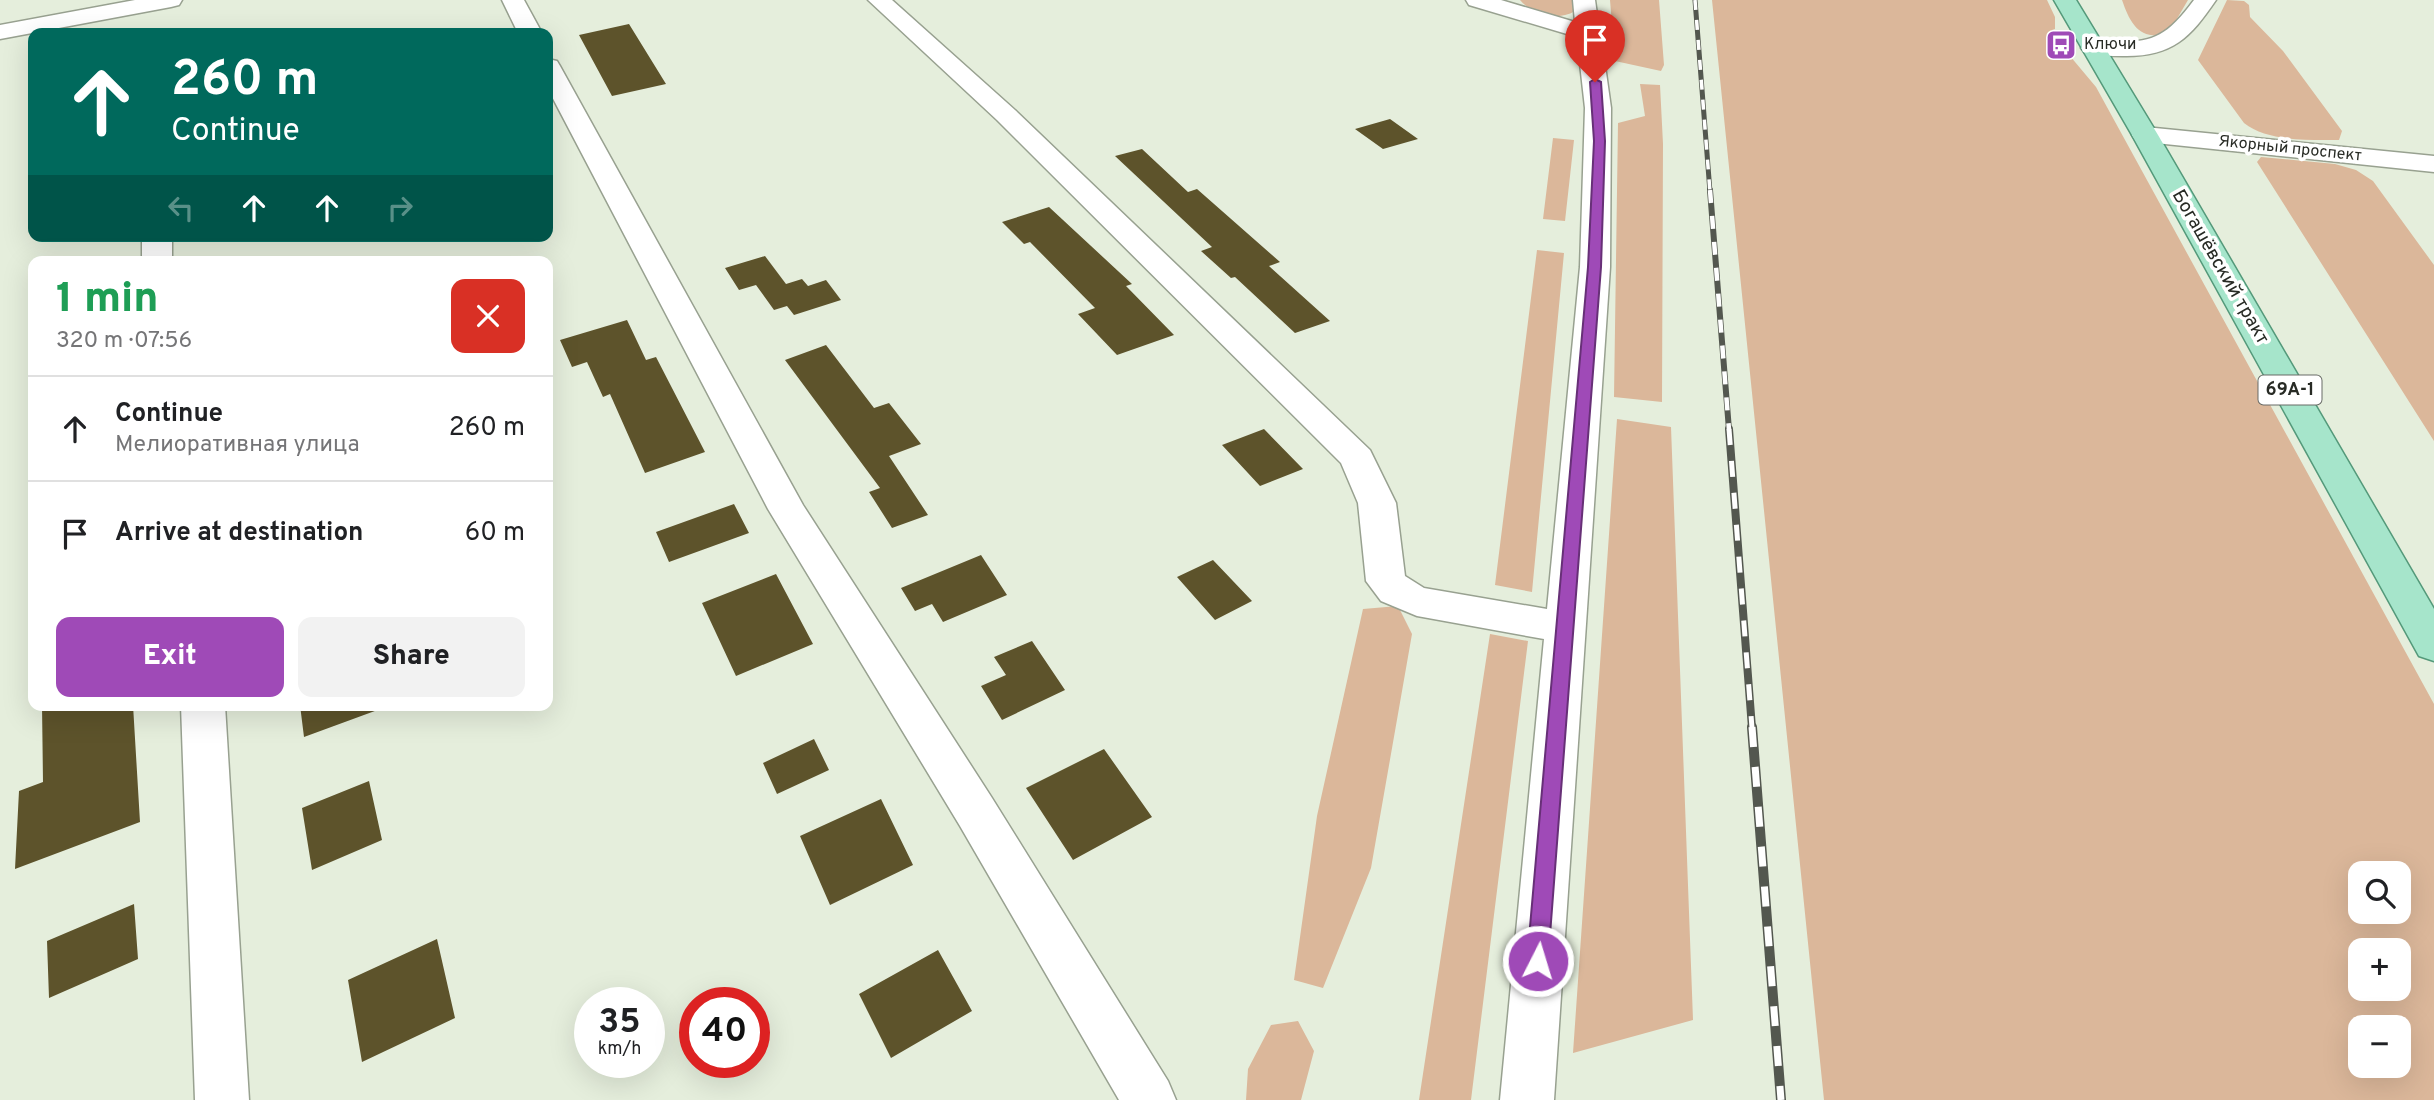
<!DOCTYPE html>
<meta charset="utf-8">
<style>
:root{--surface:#fff;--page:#f2f2f2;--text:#202124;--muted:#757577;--line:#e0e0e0;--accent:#9f4ab7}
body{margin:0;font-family:Overpass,sans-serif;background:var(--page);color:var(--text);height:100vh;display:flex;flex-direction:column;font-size:26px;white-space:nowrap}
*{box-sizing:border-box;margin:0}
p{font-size:23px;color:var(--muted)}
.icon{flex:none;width:38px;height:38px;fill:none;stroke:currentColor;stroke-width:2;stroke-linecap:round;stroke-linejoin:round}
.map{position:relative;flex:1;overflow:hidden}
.side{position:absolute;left:28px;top:256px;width:525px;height:455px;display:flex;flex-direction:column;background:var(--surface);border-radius:14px;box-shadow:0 7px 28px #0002}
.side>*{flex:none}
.guide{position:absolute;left:28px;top:28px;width:525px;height:214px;border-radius:14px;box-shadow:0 7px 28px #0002;background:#00695c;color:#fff;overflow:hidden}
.tools{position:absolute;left:2348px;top:861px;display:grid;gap:14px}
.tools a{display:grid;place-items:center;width:63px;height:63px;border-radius:14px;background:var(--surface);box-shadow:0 7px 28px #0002;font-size:35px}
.speed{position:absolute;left:574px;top:987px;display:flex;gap:14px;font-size:35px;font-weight:700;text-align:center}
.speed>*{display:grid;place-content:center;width:91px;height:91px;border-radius:50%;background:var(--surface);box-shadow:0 7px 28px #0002;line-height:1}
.speed small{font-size:18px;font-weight:400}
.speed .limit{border:10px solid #d22;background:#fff;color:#111}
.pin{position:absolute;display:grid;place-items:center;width:60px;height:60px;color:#fff;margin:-72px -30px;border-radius:50% 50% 50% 0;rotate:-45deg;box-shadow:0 0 7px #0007}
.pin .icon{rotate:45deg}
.me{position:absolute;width:77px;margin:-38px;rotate:5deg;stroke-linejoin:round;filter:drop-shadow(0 0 5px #0008)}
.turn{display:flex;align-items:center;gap:24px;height:147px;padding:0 28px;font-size:32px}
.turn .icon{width:91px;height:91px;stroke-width:2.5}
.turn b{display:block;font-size:49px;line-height:60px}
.lanes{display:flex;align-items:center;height:66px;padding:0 28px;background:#0003;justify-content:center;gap:35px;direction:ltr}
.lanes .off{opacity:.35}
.round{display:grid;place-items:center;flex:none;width:74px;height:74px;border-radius:14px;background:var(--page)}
.headline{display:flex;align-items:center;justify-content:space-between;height:119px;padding:0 28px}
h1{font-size:42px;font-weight:800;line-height:52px;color:#1e9e55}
.cta{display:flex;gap:14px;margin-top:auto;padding:14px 28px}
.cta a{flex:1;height:80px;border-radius:14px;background:var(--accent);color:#fff;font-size:28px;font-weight:800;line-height:80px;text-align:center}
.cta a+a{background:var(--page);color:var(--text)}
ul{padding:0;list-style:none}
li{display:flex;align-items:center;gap:21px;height:105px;padding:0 28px;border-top:2px solid var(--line)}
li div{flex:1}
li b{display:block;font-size:26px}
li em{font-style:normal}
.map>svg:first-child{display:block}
.green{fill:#dbb79a;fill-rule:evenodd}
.building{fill:#5d532b}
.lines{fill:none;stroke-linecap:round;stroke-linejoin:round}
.minor-casing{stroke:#98a190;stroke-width:3}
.major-casing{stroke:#54997a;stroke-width:3}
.minor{fill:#fff;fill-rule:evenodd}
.major{fill:#a6e5cb;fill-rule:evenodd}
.rail-far3-casing{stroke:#53574f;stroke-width:5}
.rail-far2-casing{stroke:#53574f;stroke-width:6}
.rail-far1-casing{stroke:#53574f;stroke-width:8}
.rail-casing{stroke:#53574f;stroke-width:10}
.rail-far3{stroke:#fff;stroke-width:3.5;stroke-dasharray:10;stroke-linecap:butt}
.rail-far2{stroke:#fff;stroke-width:4.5;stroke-dasharray:13;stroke-linecap:butt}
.rail-far1{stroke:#fff;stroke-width:5;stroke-dasharray:16;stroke-linecap:butt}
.rail{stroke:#fff;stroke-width:7;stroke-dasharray:20;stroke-linecap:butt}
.route{fill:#9f4ab7;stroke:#673077;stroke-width:2}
.labels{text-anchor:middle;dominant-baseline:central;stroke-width:7;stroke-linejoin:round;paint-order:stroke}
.far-poi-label{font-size:16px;fill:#282b25;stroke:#fff;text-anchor:start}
.far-street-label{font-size:16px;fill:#282b25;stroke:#fff}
.shield{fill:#fff;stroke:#686b66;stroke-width:2}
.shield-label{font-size:18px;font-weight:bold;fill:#282b25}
.street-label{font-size:19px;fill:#282b25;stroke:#fff}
</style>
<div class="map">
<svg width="2434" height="1100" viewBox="0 0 2434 1100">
<rect width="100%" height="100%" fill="#e5eedc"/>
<path class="green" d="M1520,0h54l3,9c-15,14 -46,5 -57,-9z
M1610,0h49l5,65 -3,6 -46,-10z
M1712,0h335l8,17v12l-3,1 12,24 6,2 26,31 338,617v396h-610zM2361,873h38v39h-38zM2361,950h38v39h-38zM2361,1027h38v39h-38z
M2122,0h66l-20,34c-29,7 -38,-11 -46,-34z
M2227,0l17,1 5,4 1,12 33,34 59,80 -3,9c-29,0 -71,2 -95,-17l-46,-63z
M1640,84l20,1 3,59 -1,258 -48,-5 4,-274 27,-7z
M1553,138l21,2 -9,81 -22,-2z
M2261,157l74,7 21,6 17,11 61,84v176l-177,-279z
M1537,250l27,3 -32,339 -37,-7z
M1617,419l54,8 22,593 -120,33z
M1398,606l14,28 -41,234 -48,120 -29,-8 23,-164 46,-207z
M1490,634l38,7 -57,459h-52z
M1298,1021l16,30 -13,49h-55l2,-31 23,-44z"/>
<path class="building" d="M629,24l37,60 -54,12 -33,-61z
M1390,119l28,20 -35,10 -28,-20z
M1142,149l46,43 9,-3 83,73 -11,4 61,55 -35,12 -60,-56 -4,1 -30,-27 11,-4 -97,-91z
M1049,207l83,77 -6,2 48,49 -57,20 -39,-41 17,-6 -65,-66 -6,2 -22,-22z
M765,256l21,28 16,-5 6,7 18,-6 15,20 -47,15 -7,-9 -13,4 -18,-25 -17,5 -14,-22z
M627,320l19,40 10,-3 49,95 -60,21 -35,-79 -7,3 -16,-35 -15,5 -12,-27z
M826,345l48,63 15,-5 32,41 -32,12 39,59 -36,13 -23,-36 11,-4 -95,-128z
M1264,429l39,40 -43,17 -38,-41z
M734,504l15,29 -80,29 -13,-30z
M981,555l26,40 -64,27 -11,-18 -17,7 -14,-23z
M1213,560l39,41 -37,19 -38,-43z
M776,574l37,70 -77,32 -34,-73z
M1032,641l33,49 -63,30 -21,-34 25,-11 -12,-18z
M42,705h91l7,117 -125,47 4,-78 24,-9z
M300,705h82l1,3 -79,29z
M814,739l15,31 -52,24 -14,-31z
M1104,749l48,68 -79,43 -47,-72z
M369,781l13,59 -70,30 -10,-62z
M881,799l32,66 -83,40 -30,-69z
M134,904l4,55 -89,39 -2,-57z
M437,939l18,79 -93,44 -14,-82z
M938,950l34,61 -81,47 -32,-64z"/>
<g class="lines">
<g class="minor-casing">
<path id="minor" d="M135,0h47l-3,5 -8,2 -171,32v-14z
M502,0h22l18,33h-24z
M868,0h24l123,110 355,340 26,53 9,73 19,12 123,21 33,-342 5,-159 -8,-71 -108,-32 -3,-5h35l74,22 -2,-22h22l4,29 4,5 -2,3 10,71 -1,159 -56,833h-54l44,-461 -127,-23 -36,-15 -15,-20 -8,-78 -17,-40 -344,-343z
M2194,0h22c-26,38 -44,57 -93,56 -13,0 -26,0 -38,-3l-4,-5 4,-5 8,-2c53,2 68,4 101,-41z
M548,59l9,2 3,5 243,439 189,293 176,283 8,19h-57l-159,-274 -192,-317 -220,-420z
M2145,127l289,29v16l-298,-31 -4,-6 4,-6z
M142,236h30v25h-30z
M181,705h44l24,395h-54z"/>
</g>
<g class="major-casing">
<path id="major" d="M2054,0h22l82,135 276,474v52l-15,-5 -287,-521z"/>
</g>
<use href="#minor" class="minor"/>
<use href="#major" class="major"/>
<g class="rail-far3-casing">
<path id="rail-far3" d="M1695,0l15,192"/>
</g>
<g class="rail-far2-casing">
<path id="rail-far2" d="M1710,190l19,240"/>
</g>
<g class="rail-far1-casing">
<path id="rail-far1" d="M1729,429l23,299"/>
</g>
<g class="rail-casing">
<path id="rail" d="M1752,727l29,373"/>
</g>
<use href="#rail-far3" class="rail-far3"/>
<use href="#rail-far2" class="rail-far2"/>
<use href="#rail-far1" class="rail-far1"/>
<use href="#rail" class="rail"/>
</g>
<path class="route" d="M1595,79l6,3 4,59 -4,126 -53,694 -3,7 -7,3 -7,-3 -4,-7 61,-694 6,-126 -4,-59z"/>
<defs>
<g id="bus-square" transform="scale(1.575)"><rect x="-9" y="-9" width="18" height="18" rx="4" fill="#9f4ab7" stroke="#fff"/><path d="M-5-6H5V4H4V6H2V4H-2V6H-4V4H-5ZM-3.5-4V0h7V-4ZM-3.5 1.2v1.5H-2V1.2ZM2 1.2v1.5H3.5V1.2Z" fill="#fff"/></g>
</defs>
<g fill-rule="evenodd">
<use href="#bus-square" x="2061" y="45"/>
</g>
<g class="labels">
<g class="far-poi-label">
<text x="2084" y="45">Ключи</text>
</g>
<g class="far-street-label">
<text transform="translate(2290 149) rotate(6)">Якорный проспект</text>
</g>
<rect class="shield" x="2258.5" y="375.5" width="63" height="29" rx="5"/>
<g class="shield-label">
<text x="2290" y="390">69А-1</text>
</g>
<g class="street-label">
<text transform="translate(2220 267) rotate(60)">Богашёвский тракт</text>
</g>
</g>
</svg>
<div class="tools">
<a><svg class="icon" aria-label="search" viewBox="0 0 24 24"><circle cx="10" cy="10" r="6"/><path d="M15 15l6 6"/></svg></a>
<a>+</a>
<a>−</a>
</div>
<div class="speed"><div>35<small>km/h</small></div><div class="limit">40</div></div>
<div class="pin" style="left:1595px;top:82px;background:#d93025"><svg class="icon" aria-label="arrive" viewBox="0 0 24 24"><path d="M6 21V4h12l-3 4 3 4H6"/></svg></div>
<svg class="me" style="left:1538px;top:961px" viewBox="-20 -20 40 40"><circle r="17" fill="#9f4ab7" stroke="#fff" stroke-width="3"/><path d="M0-11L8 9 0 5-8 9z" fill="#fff"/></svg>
<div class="guide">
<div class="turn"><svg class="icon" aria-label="ahead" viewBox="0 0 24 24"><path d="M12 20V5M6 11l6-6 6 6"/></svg><div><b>260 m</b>Continue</div></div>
<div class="lanes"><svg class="icon off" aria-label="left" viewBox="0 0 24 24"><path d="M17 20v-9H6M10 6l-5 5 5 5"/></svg><svg class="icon" aria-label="ahead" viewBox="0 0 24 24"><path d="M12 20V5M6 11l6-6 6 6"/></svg><svg class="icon" aria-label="ahead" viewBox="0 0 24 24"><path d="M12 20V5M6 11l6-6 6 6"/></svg><svg class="icon off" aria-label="right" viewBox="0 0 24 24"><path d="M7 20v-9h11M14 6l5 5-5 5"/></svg></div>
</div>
<section class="side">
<div class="headline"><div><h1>1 min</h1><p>320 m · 07:56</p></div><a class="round" style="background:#d93025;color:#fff"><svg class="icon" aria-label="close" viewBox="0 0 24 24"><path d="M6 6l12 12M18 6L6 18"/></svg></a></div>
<ul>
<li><svg class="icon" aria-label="ahead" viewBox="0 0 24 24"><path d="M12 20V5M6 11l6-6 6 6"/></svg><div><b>Continue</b><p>Мелиоративная улица</p></div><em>260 m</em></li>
<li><svg class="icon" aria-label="arrive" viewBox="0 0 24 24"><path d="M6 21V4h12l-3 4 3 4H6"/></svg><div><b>Arrive at destination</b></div><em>60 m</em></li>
</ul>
<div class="cta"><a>Exit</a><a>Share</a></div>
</section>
</div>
